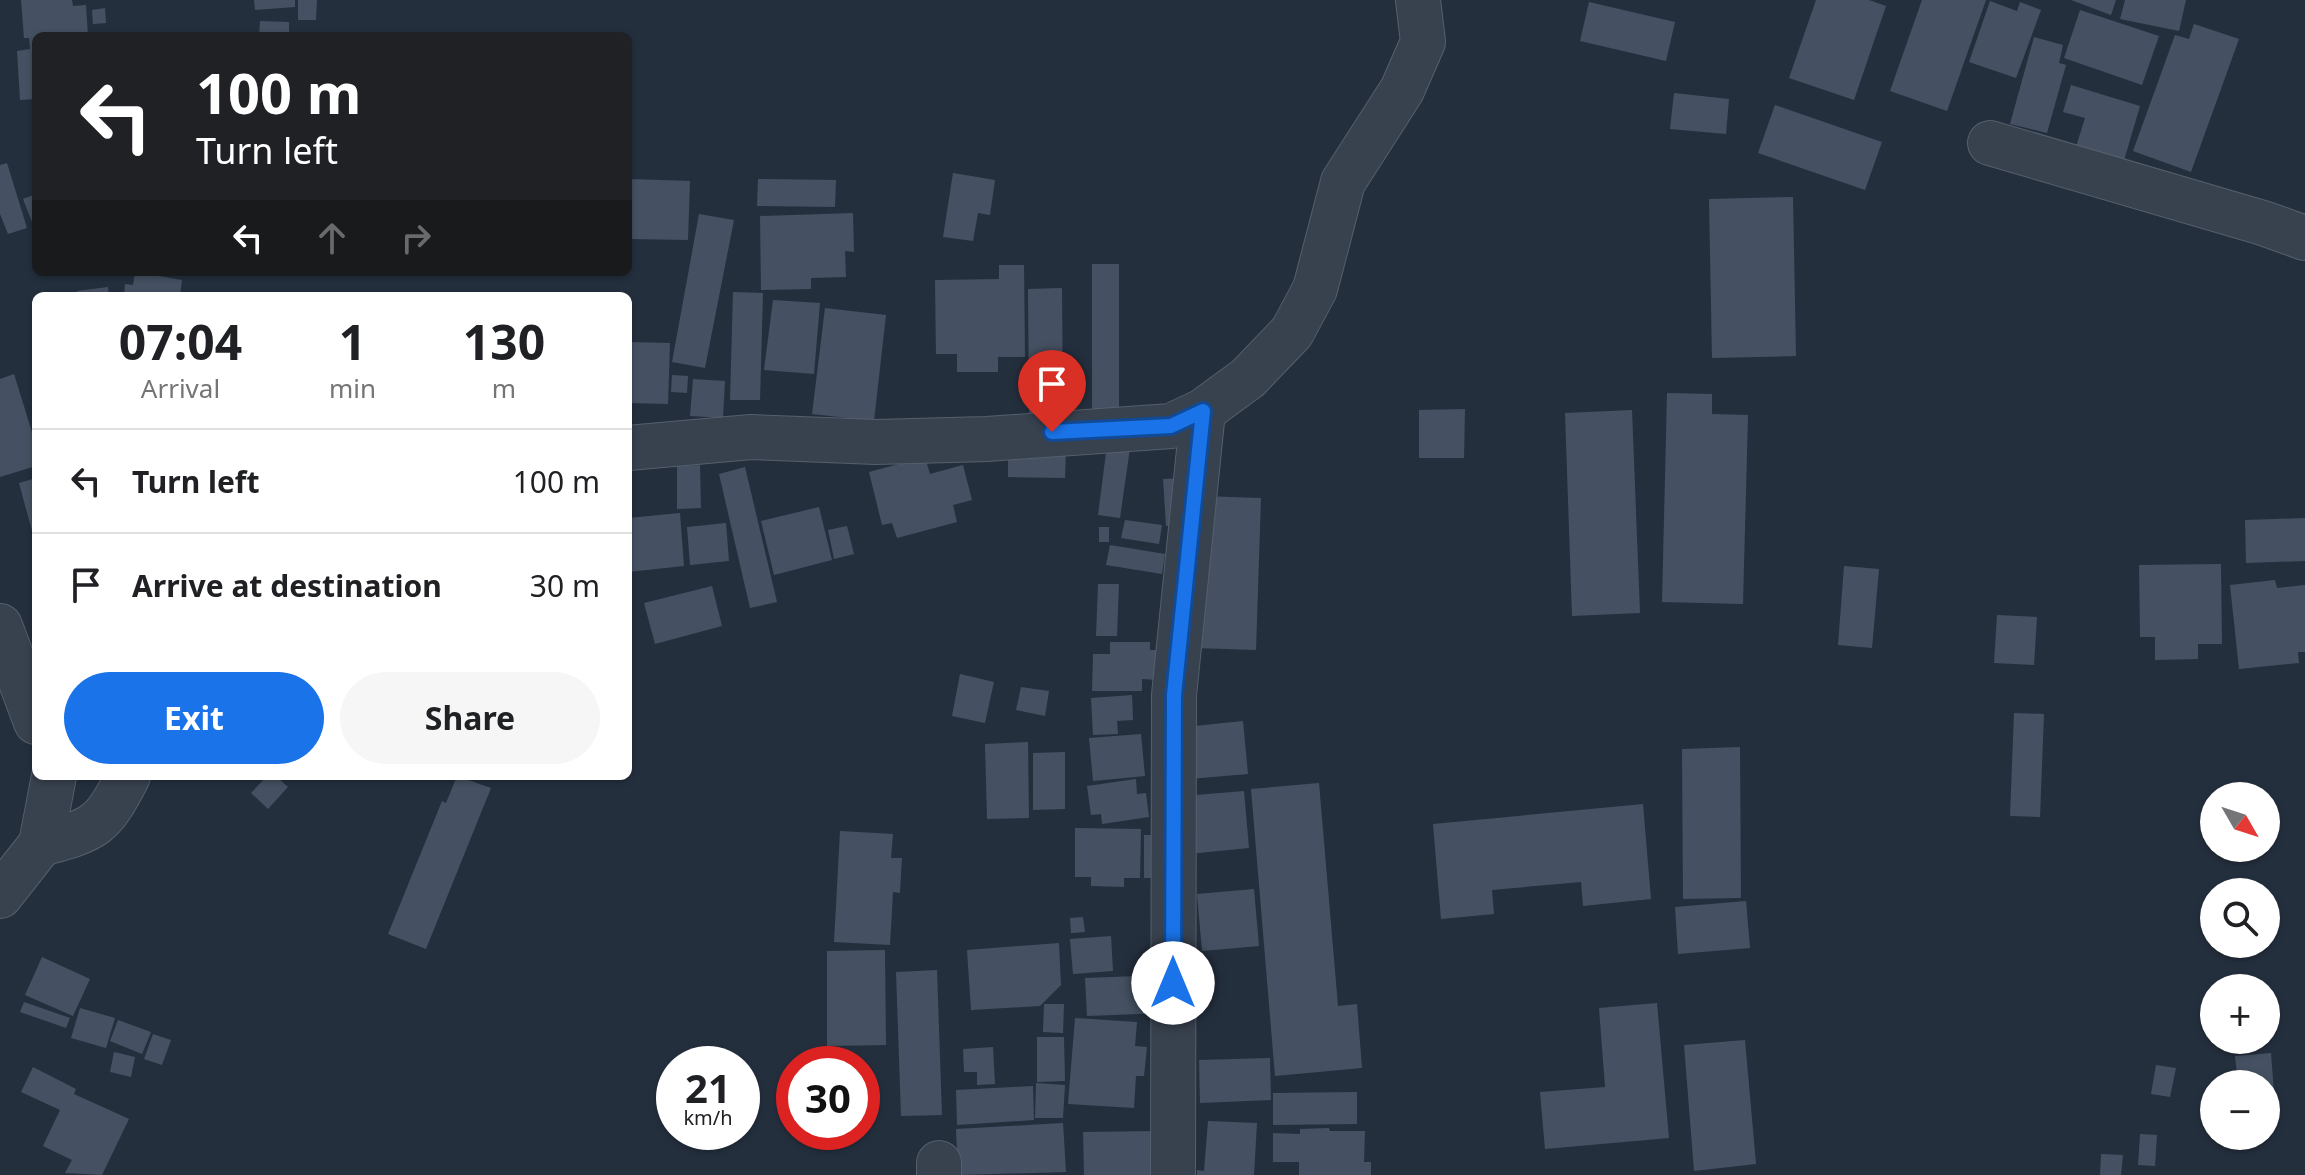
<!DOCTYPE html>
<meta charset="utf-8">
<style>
:root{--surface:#fff;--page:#f6f6f6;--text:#202124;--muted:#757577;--line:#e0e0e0;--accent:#1a73e8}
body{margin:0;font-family:"Noto Sans",sans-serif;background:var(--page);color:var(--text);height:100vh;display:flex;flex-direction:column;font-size:30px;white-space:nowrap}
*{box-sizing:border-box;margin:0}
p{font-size:26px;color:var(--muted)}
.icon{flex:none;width:44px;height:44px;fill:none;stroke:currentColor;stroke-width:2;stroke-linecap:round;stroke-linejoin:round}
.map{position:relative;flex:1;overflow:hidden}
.side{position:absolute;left:32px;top:292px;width:600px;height:488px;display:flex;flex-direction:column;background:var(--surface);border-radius:12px;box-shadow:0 2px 6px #0004}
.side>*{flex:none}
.top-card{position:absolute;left:32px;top:32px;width:600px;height:244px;border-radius:12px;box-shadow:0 2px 6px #0004;background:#202124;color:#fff;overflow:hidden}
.needle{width:52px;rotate:129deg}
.tools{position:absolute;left:2200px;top:782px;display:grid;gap:16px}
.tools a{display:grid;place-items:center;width:80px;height:80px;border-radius:50%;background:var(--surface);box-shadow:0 2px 6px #0004;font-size:40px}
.speed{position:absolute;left:656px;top:1046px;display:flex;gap:16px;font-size:40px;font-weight:700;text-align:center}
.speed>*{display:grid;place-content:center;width:104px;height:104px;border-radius:50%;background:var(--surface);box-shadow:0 2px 6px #0004;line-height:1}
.speed small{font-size:20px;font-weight:400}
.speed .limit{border:12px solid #d22;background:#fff;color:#111}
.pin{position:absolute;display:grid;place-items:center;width:68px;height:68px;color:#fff;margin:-82px -34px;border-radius:50% 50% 50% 0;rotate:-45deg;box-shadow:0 0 8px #0007}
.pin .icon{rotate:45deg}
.me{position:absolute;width:88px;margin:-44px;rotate:0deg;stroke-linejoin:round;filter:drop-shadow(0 0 6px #0008)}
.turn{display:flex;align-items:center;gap:28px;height:168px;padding:0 32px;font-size:36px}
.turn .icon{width:104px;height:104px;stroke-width:2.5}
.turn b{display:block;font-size:56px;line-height:68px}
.lanes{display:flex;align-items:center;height:76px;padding:0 32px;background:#0003;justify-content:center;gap:40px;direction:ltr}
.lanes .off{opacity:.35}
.eta{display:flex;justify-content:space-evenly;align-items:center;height:136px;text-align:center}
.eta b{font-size:48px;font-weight:700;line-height:56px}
.primary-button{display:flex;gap:16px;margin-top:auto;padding:16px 32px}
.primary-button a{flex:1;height:92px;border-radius:48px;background:var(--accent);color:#fff;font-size:32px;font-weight:700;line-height:92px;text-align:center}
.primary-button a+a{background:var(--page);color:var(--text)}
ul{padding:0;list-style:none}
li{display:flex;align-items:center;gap:24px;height:104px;padding:0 32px;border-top:2px solid var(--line)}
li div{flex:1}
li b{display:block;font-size:30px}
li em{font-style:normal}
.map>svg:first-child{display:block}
.building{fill:#455162}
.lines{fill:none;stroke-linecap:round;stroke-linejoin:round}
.minor-casing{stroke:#565f6c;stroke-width:46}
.minor{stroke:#38414e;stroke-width:44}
.route-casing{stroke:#114b97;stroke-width:20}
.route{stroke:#1a73e8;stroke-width:14}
</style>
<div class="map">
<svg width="2305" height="1175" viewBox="0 0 2305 1175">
<rect width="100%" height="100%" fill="#242f3e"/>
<path class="building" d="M21,0h51l1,6 13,-1 2,31h-52v63l-16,1 -3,-49 13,-2 -1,-11h-5z
M254,0h41v7l-40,3z
M298,0h19l-1,20h-18z
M1816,0h53l17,6 -32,94 -65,-22z
M1922,0h64l-39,111 -57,-20z
M2071,0h45l-5,15z
M2125,0h61l-7,31 -59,-12z
M1990,1l27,10 3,-9 21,8 -25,68 -47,-16z
M1589,2l86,20 -9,39 -86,-20z
M105,8l1,15 -13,1 -1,-14z
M2080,10l79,26 -17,49 -78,-27z
M260,21l29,1v14h-30z
M2194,24l45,15 -48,133 -58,-21 42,-116 14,4z
M2034,37l29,8 -4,18 7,2 -19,68 -37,-9z
M2071,85l69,21 -17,58 -48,-14 10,-32 -22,-6z
M1674,93l55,6 -3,35 -56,-5z
M1775,105l107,37 -17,48 -107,-37z
M7,163l20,65 -19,6 -8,-20v-49z
M953,173l42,7 -5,35 -12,-2 -5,28 -30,-4z
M628,179l62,2 -2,59 -60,-1z
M758,179l78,1 -1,27 -78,-1z
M36,194v38l-13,-33z
M1793,197l3,159 -84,2 -3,-159z
M853,213l1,39 -9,-1 1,26 -35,1v11l-50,1 -1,-74z
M699,214l35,6 -29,148 -33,-6z
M1092,264h27v151h-27z
M999,265h25l1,92h-27v15h-41v-18h-21l-1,-74 64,-1z
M135,272l47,8 -2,16h-56l1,-12 8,1z
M108,287l1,9h-31l-1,-5z
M1062,288l1,126h-34l-1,-125z
M733,292l30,1 -3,107h-30z
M773,300l47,3 -6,71 -50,-4z
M825,308l61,7 -12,106 -62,-7z
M628,342l42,1 -2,61 -40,-1z
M14,374l22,71v21l-36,11v-98z
M672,375l16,1 -1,17 -16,-1z
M693,379l32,2 -2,37 -33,-2z
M1667,393l45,1v20l36,1 -5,189 -81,-2z
M1465,409l-1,49h-45v-48z
M1632,410l8,203 -68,3 -7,-203z
M1107,445l23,3 -10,70 -22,-3z
M1008,447l58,2 -1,29 -57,-1z
M925,457l5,17 33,-9 9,35 -19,5 4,17 -60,16 -5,-15 -10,2 -13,-53z
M700,465l1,43 -24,1v-43z
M745,467l32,135 -27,6 -31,-134z
M36,478v64h-1l-16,-59z
M1186,478l2,46 -22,2 -3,-47z
M1200,496l61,2 -5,152 -62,-2z
M819,507l13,53 -58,15 -13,-54z
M680,513l4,53 -56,6v-54z
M2305,518v43l-59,2 -1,-43z
M1125,520l37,5 -3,19 -38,-6z
M726,523l3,38 -39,4 -3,-38z
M847,526l7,28 -20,5 -6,-29z
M1099,527h10v15h-10z
M1110,545l55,9 -3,20 -56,-9z
M2221,564l1,80h-24v15l-43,1v-23h-15l-1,-72z
M1844,566l35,3 -7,79 -34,-3z
M2275,580l2,8 28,-3v67h-7l1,11 -60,6 -9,-84z
M1098,584h21l-2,52h-21z
M712,586l10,40 -67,18 -11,-41z
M1997,615l40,2 -3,48 -40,-2z
M1110,642h40v8h7v30l-15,-1v12h-50l1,-37h17z
M960,674l34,8 -9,41 -33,-7z
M1021,687l28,4 -4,25 -29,-6z
M1132,695l1,25 -16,1 1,13 -25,1 -2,-37z
M2014,713l30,1 -4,103 -30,-1z
M1243,721l5,53 -59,5 -4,-52z
M1141,734l4,42 -52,5 -4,-43z
M1028,742l1,76 -42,1 -2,-75z
M1740,747l1,151 -58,1 -1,-150z
M1065,752v57l-32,1v-57z
M267,776h9l12,11 -20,22 -17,-16z
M457,776l34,12 -65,161 -38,-15 54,-133 4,2z
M1136,779l1,15 9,-1 3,24 -47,7 -1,-10 -10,1 -4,-29z
M1319,783l19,223 19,-2 5,64 -87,8 -24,-287z
M1244,791l5,57 -61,6 -4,-58z
M1643,804l8,95 -68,7 -2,-24 -89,8 2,24 -53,5 -8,-95z
M1075,828l66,1 -1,49h-16v9l-33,-1v-9h-16z
M840,831l53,3 -2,24h11l-2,35 -7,-1 -3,53 -56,-3z
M1144,835h14v43h-14z
M1254,889l5,57 -57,5 -5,-57z
M1746,901l4,47 -72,6 -3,-47z
M1083,917l2,15 -14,1 -1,-15z
M1111,936l2,35 -40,3 -3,-35z
M1059,943l2,42 -21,21 -69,4 -4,-60z
M885,950l1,95 -59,1v-95z
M42,957l48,22 -17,37 -48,-21z
M937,970l5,145 -41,1 -5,-144z
M1164,975l1,38 -78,3 -2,-38z
M24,1002l46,16 -4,10 -46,-16z
M1657,1003l12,135 -124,11 -5,-57 65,-5 -6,-79z
M1044,1004h20l-1,29 -20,-1z
M80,1008l35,10 -9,30 -35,-10z
M1075,1018l62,4 -2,24 12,1 -3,29h-8l-2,32 -66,-4z
M118,1020l33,12 -9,22 -32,-13z
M153,1034l18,6 -9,25 -18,-6z
M1037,1037h27l1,44 -28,1z
M1745,1040l11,124 -62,7 -10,-126z
M993,1047l2,37 -18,1v-13h-13l-1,-23z
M114,1052l21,5 -4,20 -21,-5z
M2271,1053l4,53 -9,1v-23h-28l-3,-28z
M1270,1058l1,42 -71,3 -1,-43z
M2156,1065l20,3 -6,29 -19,-3z
M33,1067l43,22 -2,5 55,25 -27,56 -37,-2 7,-13 -29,-14 17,-36 -39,-18z
M1036,1083l29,2 -2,33h-28z
M1033,1086l1,34 -77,5 -1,-35z
M1357,1092v32l-84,1v-32z
M1208,1121l49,2 -3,52h-57v-5l7,1z
M1063,1123l3,49 -108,3 -2,-46z
M1329,1128l1,3h35l-1,31h7v13h-72v-13h-26v-29l27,1v-5z
M1157,1131v44h-73l-1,-43z
M2140,1134l17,1 -2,31 -17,-1z
M2101,1154l22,1 -2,20h-21z"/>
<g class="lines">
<g class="minor-casing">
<path id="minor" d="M1990,143l273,80 42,15
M628,448l123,-11 125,5 111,-3 184,-13 32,-15 45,-33 44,-46 23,-43 28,-107 59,-92 21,-48 -5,-42
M0,626l36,96
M41,844c55,-15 61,-17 87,-68
M0,896l41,-52 13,-68
M939,1163v12
M1173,1175l1,-480 29,-284"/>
</g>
<use href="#minor" class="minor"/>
</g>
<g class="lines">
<g class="route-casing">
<path id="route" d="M1052,432l119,-6 32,-15 -29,284 -1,288"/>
</g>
<use href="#route" class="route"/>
</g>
</svg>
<div class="tools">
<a><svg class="needle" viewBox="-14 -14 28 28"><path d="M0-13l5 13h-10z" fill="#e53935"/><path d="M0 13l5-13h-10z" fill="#757577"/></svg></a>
<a><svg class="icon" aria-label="search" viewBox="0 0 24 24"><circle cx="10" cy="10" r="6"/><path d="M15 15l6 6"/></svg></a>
<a>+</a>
<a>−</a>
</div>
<div class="speed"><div>21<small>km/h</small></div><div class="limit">30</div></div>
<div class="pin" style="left:1052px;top:432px;background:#d93025"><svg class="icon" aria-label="arrive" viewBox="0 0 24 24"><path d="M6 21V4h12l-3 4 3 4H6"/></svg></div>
<svg class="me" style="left:1173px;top:983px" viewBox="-20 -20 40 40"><circle r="19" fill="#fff"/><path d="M0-13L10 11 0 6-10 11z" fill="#1a73e8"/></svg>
<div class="top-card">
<div class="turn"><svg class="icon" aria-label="left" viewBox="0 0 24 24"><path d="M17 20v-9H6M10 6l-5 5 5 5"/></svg><div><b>100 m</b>Turn left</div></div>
<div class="lanes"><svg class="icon" aria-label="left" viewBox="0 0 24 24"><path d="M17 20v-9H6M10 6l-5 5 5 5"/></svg><svg class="icon off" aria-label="ahead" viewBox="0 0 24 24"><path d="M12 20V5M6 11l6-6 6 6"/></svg><svg class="icon off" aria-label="right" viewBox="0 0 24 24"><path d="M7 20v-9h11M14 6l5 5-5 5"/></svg></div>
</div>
<section class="side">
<div class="eta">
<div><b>07:04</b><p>Arrival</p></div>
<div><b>1</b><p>min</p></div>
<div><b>130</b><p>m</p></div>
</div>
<ul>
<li><svg class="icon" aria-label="left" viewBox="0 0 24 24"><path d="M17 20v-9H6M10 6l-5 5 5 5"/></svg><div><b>Turn left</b></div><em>100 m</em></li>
<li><svg class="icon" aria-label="arrive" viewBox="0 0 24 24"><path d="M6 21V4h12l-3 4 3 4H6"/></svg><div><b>Arrive at destination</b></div><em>30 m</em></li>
</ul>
<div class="primary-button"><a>Exit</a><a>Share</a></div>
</section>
</div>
